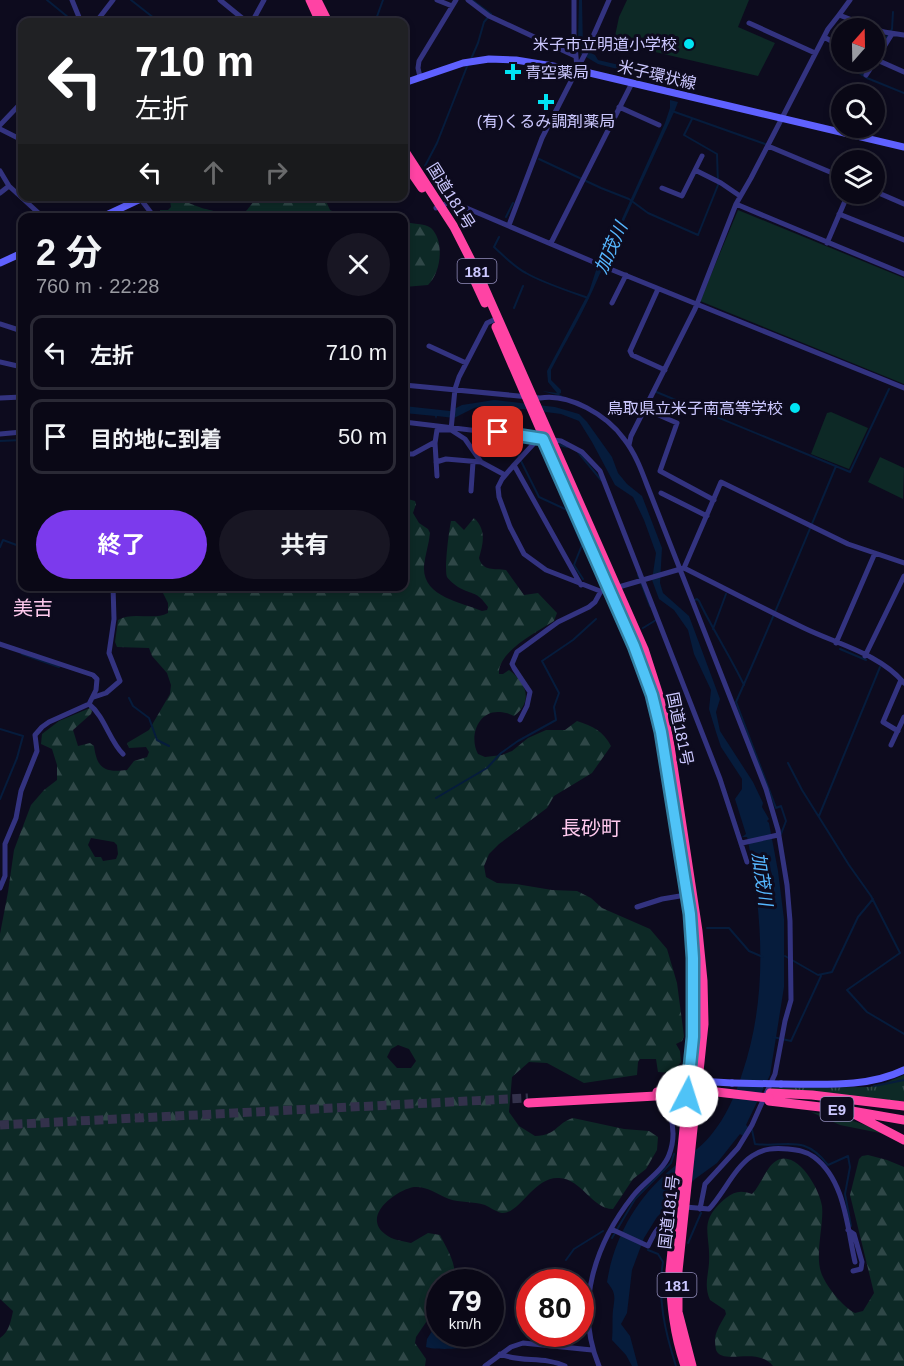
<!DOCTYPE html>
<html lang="ja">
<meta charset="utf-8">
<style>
:root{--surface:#0a0816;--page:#181623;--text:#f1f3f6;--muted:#999aa1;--line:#2a2935;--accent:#7c3aed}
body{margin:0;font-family:Helvetica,"Noto Sans JP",sans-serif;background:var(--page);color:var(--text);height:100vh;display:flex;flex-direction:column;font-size:22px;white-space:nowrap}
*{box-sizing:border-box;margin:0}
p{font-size:20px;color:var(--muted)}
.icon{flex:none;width:33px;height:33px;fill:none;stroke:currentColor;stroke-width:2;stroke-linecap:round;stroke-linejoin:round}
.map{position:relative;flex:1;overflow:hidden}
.sheet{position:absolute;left:18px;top:213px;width:390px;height:378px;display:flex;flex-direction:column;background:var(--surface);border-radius:12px;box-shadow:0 3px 9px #0003,0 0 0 2px var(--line)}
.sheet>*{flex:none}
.banner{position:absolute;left:18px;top:18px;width:390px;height:183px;border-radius:12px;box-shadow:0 3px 9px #0003,0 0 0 2px var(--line);background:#202124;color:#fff;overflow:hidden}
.needle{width:39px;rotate:20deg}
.tools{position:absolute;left:831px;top:18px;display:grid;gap:12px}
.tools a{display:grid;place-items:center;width:54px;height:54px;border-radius:50%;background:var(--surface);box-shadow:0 3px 9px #0003,0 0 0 2px var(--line);font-size:30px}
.speed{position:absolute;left:426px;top:1269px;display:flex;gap:12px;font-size:30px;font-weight:700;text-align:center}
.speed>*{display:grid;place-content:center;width:78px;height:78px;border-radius:50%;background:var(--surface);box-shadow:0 3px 9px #0003,0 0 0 2px var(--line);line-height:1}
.speed small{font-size:15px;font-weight:400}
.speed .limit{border:9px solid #d22;background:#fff;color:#111}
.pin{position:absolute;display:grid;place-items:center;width:51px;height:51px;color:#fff;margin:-26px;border-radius:12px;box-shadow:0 3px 9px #0006}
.me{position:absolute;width:66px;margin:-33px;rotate:5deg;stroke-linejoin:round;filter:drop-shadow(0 0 4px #0008)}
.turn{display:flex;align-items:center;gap:21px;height:126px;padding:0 18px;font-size:27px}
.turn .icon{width:78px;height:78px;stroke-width:2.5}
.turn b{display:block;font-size:42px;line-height:51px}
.lanes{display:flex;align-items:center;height:57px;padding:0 18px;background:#0003;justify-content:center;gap:30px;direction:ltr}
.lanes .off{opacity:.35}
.round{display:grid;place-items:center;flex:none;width:63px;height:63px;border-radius:32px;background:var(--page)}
.headline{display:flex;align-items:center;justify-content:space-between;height:102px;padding:0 18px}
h1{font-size:36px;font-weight:700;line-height:45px}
.action{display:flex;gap:12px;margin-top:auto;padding:12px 18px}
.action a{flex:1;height:69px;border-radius:36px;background:var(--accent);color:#fff;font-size:24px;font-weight:700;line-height:69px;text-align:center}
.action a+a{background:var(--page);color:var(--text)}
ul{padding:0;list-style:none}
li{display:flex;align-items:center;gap:18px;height:75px;margin:0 12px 9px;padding:0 6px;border:3px solid var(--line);border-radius:12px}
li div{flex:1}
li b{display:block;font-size:22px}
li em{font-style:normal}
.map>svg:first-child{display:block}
.grass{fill:url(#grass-tufts)}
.forest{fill:url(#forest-firs);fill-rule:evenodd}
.green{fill:#0d2926}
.water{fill:#061c3c}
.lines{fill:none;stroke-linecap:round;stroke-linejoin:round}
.stream{stroke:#061c3c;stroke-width:2}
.highway-tunnel{stroke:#33314b;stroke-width:9;stroke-dasharray:9 4.5;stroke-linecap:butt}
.street{stroke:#333380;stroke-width:5}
.secondary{stroke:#5f61ff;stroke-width:7}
.highway{stroke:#ff43a4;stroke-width:9}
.secondary-bridge{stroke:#5f61ff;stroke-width:7}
.highway-bridge{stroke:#ff43a4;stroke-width:9}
.route-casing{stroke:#337fa1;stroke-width:15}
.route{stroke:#4fc3f7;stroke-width:10}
.poi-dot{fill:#00e4f3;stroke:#0d0b1e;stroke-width:2}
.labels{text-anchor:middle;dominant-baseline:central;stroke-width:6;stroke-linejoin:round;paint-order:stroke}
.shield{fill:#0d0b1e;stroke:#938fbc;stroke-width:1.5}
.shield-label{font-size:15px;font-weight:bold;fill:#ccc8ff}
.poi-label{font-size:16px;fill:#ccc8ff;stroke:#0d0b1e;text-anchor:end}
.street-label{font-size:16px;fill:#ccc8ff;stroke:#0d0b1e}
.water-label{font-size:18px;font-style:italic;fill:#56b7ff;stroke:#0d0b1e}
.quarter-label{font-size:20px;fill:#ffcaee;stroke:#0d0b1e}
</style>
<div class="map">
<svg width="904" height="1366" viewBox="0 0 904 1366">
<defs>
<pattern id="grass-tufts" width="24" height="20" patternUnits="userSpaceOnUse" patternTransform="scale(1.5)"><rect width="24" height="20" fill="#0d2926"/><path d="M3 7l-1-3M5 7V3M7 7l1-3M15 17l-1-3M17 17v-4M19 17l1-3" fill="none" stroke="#2f4747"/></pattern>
<pattern id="forest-firs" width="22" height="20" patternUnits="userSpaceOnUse" patternTransform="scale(1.5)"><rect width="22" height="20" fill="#0d2926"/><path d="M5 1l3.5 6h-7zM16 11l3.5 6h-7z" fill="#2f4747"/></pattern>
</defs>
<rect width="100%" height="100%" fill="#0d0b1e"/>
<path class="grass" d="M904,1075v27l-135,-12 1,-2 100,-1 15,-4z
M811,1112c26,4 50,9 74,22l-45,-9z"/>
<path class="forest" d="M258,196l66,1 6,13 15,7h-107l9,-7z
M172,197c9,-1 13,5 22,8 13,6 18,3 31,12h-65v-7h8l3,-3 -1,-7z
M404,222c7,2 21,1 27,6 14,13 10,45 -3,57l-24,2z
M404,498l11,3 1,3 -3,9 6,10 9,6 2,4c-1,11 -5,22 -6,33 -2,31 37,36 58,45l5,-1 1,-3c-12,-17 -14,-11 -30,-20 -3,-2 -9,-7 -11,-10 -3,-7 2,-47 4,-56h4l9,9 10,-12c13,12 9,26 5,40 4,14 15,10 27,12l18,25 14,-2 19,20 -3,8c-16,10 -57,31 -55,53h4l6,-4c17,12 25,31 5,46 -4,-2 -10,-4 -14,-4 -23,-2 -31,26 -22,42l7,3 17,-2 10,-4 16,-13 18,-8h19l12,-9c16,5 26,10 34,25l-19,27 -38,23 -7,12 -48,36 -10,10 -5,12 2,11 11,6 19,1 36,6 25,1 14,7 11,10 48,21 17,20 10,34 7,53 -2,5 -6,3 4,7 1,11 -9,11 -14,-1 -2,-13h-16l-2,3 -1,13 -53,8 -37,-20 -18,-1 -17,15 -3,35 10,14 16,10c23,-1 21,-13 38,-18l51,11 25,2 9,6 -1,13 -11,19 -13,10 -20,30c-21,0 -31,-30 -54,-31 -25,-2 -39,36 -57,35 -6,-1 -12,-6 -17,-8 -12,-4 -25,-2 -36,-6 -12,-5 -22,-13 -35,-12 -18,3 -53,29 -29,47 7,6 17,7 26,9l17,-10 12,2c7,14 19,32 13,47h-13l-1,21 -23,34 -1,6 11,16 -1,7h-425v-28c9,-6 11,-17 13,-27l-13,-12v-365l8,-42 6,-42 17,-45 13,-15 13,-10v-15l-5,-16 -11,-5 1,-10 17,-13 31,-13 2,3 -1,3 -18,16 5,16 12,-3 4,3c3,22 10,27 33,24l7,-9 13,-4 2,-5 -3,-5 -17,1 -2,-5 22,-13 21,-36 1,-9 -4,-12 -15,-17 -3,-8 -32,-1 -2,-5 3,-22c15,-9 35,1 50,-7v-10l-8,-16 244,-1zM91,838l23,4 3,3 1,9 -2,5 -13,2 -2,-4h-6l-7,-12zM398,1045l11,4 7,12 -5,7h-14l-10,-11 4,-8z
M868,1155l19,5 17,7v199h-131c-16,-20 -50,0 -57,-16 -1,-6 -2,-12 1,-19 2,-6 6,-11 9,-17l-1,-4 -15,-10c-6,-14 -2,-23 -1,-37 2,-30 -12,-41 17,-65 9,-7 15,-8 26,-4 9,-9 14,-27 24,-33 21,-13 44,29 46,45 2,20 -8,50 0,69 5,12 21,32 33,38l8,-2 11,-18 -24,-98 9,-36 3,-3z"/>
<path class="green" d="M627,0h122l-11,27 37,16 -17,33 -137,-32 -6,-8 4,-19z
M738,210l166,68v106l-204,-83z
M831,412l37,16 -19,41 -38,-15 16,-41z
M880,457l24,11 -1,31 -35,-17z"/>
<path class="water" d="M579,0h3l1,49 12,6 3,5 72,17 2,6 -74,-19 -17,-10 -3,-11z
M670,100l8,2 -3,8 -68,148c-1,9 -6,12 -9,20 -13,32 -31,61 -47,92v10l10,10v3l-2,1 5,3 -22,-6 15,2 -9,-11 -1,-11 42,-79 10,-31 9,-11 57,-127 5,-15z
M494,400l61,7 24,7 8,8 25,35 6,16 9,11 15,12 20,52 -2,35 3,10 26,23 31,83 -4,13 4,19 33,51 10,21 -1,4 7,12 -2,2 2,2 9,48 6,48v68l-14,88 -24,50 4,4 -5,8 -5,-3 -23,29 -22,16 -38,38 -13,21 -12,32 -5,43 -6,11 9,12 8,30h-6l-6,-11 -14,-15c1,-10 0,-21 1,-30 2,-14 3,-17 -6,-28 7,-44 29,-83 63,-112 14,-12 30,-21 41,-35 15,-18 24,-39 31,-61 26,-76 21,-155 6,-233l-1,-4h-5l4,-3 -11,-35 7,-10v-10l-21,-32 -5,-15 -7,-23 2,-19 -17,-36 -6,-24 -14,-20 -15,-11 -7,-19 4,-27 -12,-33 -11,-23 -18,-12 -23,-43 -13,-21 -18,-7 -38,-5 -25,1 -16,-4 -8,2 -20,10 -17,-2 -1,3 -1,-3 -31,-3v-7l46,5 12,-6z
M439,1320l1,14h24l5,10 -1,3c-9,2 -34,3 -42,0l1,-8z"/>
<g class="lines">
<path class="stream" d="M47,0l27,22
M131,0l28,22
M375,22l8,-22
M874,57l18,-28 1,-17
M471,59l7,-16 6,-21 7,-8 -19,-14
M848,66l19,12 37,15
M862,75l9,-13
M672,111l93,33
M692,119l-8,16 33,19 1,31 -20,50
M539,159l62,29 28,11 19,14 50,22
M425,166l12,-23 31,-79
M506,217l7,-14
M499,237l-5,10c10,9 20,20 32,26 15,9 45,19 62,25
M514,308l9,-22
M654,391l196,81 39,-83
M524,438l-6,17 21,42 28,13 15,35 -8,20 9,14
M0,441l22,-1
M560,445l7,2
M578,452l23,28
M0,547l3,-7 19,7
M638,575l12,31
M695,600l2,-1 2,2c14,29 31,55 45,84
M643,628l13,-8
M713,629l13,-35
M840,649l26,11
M22,654l37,13
M129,698l4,8 16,12 8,22 12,6
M0,729l23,7 -6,22 -17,41
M788,763l14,27 47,75 22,31 29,57 -53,37 20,22 37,22
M436,798l51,-30 14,-15 17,-12 38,-21 -2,-13 5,-14 -17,-32 31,-21 23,-21
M819,816l61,-149
M781,834l5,-13 -5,-15 -5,2 -40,-106c35,-78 67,-157 100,-236
M707,928h22l20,23 14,6
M785,956l33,19 14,-3 26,-55 15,-18
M773,1037l18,4 30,-65
M874,1086l30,-6
M752,1130l3,14c32,4 48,-11 73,21l20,-9 2,11 -5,27 6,32
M612,1238l23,-39 36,-36 3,-9
M688,1243l13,-30
M648,1250l10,4 5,8c-6,35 2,70 13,104
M566,1260l8,-11 29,-18"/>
<path class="highway-tunnel" d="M0,1125l528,-27"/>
<path class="street" d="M72,0l9,22
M220,0l27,22
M437,0l15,6
M468,0l21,16 86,40
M574,0v34l3,34
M850,0l-11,15 45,17 20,3
M96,22l17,-22
M252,22l12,-22
M749,23l66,30
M824,37l18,10
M877,60l27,12
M874,63l18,-29
M866,75l8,-12 -3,-1
M420,77l-2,-9 1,-7 37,-61
M619,107l40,18
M0,125l22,-23
M0,129l22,11
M768,146l74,31
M695,170l7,-14
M0,171l9,15 35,32
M662,188l20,8 13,-26 26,13 19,13
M874,191l30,13
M0,193l9,-7
M139,197l16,21
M736,204l168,70
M436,208l14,-6 7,2 153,65 294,119
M839,214l65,26
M509,225l33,-87 45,-88 22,-50
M551,243l81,-160
M827,243l21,-49
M658,289l-28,62 2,4 33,15
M612,303l14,-28
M498,318l-11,5 -28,54 -4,12 -4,41 14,9 16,23 24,13
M0,324l22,7
M429,346l37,17
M0,362l22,5
M404,385l136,13c29,-5 67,17 84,41 11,14 17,30 23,46l119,304 12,41 9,55 3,36 1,79 -6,21 -10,53 -15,33 -8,18 -14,23 -33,36 -5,25
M0,398l22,-1
M645,409l32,14 -17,48 54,29
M404,422l157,19 21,11 18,19 120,308 27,83
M0,434l22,-2
M538,439l-24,26 -12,14 -4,8 1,10 11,30 14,27 22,16 54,21h5l79,-23c40,20 80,41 120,60 33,16 76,26 100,55
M629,445l2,-9 64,-127 41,-105 15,-26 77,-149 11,-14
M404,454h9l22,-12
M436,462l10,-3 35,3
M514,465l67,120
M437,476l-2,-33 2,-13h14
M471,491l2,-29
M661,493l46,23
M684,568l37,-86 127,62 56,19
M836,643l39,-90
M0,644l93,31 4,4 -1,11 -7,14 -40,18 -7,5 -7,8 2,16 -16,40 -5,27 -11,26v32l-5,12
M865,656l39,-80
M94,697l12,-4 14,-12 -11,-28 5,-34 -1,-33
M89,704c16,13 20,36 34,50
M520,720l7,-14 3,-14 -16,-24 -2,-4 5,-12 41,-30 31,-15 6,-5 6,-11
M898,731l-15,-9 18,-42
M891,745l13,-28
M742,843l36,-8
M637,907l25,-8 30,-5
M685,1207l24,2c15,-16 25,-41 43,-53 12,-8 23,-8 36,-7 9,1 18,2 26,8 31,23 33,70 41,105
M611,1229l37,17c8,-15 9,-25 29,-20
M848,1230l6,4 8,28 -1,7 -8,2
M500,1354c20,9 44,2 65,12
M485,1366l26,-19 12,-4 69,7
M599,1366c-25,-60 -4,-122 34,-170 11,-14 30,-25 36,-41 5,-13 5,-28 1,-41 -4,-13 -10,-15 -6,-30l8,-3h18"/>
<path class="secondary" d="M404,83l59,-20 26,-4 27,1 61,10 327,77
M100,218l47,-22
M0,263l22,-10
M698,1081l34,2
M781,1084c41,0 86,4 123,-14"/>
<path class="highway" d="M310,0l10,22
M317,0l11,22
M404,150l50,77 27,53 163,369 19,59 7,38 28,185 5,50 1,43 -26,247v41l14,54
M404,162l18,26
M467,264l18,39
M496,327l138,319 18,49 9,37 18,117
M770,1093l42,2 92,11
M769,1101l77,9 58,10
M528,1103l128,-7
M856,1115l48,25
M685,1366c-11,-32 -14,-62 -15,-95l23,-234 2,-52 -6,-72"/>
<path class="secondary-bridge" d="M732,1083l49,1"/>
<path class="highway-bridge" d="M657,1092h60l52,6"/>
</g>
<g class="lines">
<g class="route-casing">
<path id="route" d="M498,432l45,7 91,207 18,49 9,37 29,182 3,44v79l-6,59"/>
</g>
<use href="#route" class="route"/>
</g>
<g class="poi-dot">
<circle cx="689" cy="44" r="6"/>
<path d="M510 63h6v6h6v6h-6v6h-6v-6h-6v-6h6z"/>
<path d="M543 93h6v6h6v6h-6v6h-6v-6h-6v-6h6z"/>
<circle cx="795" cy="408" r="6"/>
</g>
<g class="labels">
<g class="shield">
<rect x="457.5" y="259" width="39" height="24" rx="4.5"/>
<rect x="820.5" y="1097" width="33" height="24" rx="4.5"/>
<rect x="657.5" y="1273" width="39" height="24" rx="4.5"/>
</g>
<g class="shield-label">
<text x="477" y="271">181</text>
<text x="837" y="1109">E9</text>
<text x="677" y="1285">181</text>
</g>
<g class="poi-label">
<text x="677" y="44">米子市立明道小学校</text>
<text x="525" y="72" text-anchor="start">青空薬局</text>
<text x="546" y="121" text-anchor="middle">(有)くるみ調剤薬局</text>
<text x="783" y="408">鳥取県立米子南高等学校</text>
</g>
<g class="street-label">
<text transform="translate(657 75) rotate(13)">米子環状線</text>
<text transform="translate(451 196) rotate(58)">国道181号</text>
<text transform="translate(680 729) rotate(78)">国道181号</text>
<text transform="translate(669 1212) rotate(-83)">国道181号</text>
</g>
<g class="water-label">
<text transform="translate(611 248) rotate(-66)">加茂川</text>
<text transform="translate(762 879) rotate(82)">加茂川</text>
</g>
<g class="quarter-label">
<text x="33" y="608">美吉</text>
<text x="591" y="828">長砂町</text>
</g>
</g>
</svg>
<div class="tools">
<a><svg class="needle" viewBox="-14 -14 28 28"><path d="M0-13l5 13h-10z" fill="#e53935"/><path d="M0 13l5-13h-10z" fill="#999aa1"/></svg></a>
<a><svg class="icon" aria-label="search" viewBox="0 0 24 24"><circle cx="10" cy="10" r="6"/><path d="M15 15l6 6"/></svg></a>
<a><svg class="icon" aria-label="layers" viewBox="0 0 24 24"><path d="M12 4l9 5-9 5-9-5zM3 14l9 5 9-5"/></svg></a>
</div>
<div class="speed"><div>79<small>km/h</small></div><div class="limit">80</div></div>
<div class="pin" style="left:498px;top:432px;background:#d93025"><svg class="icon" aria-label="arrive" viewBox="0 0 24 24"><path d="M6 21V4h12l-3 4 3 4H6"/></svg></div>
<svg class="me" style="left:687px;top:1096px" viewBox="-20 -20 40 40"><circle r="19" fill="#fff"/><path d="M0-13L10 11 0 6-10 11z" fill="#4fc3f7"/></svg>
<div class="banner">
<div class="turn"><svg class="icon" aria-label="left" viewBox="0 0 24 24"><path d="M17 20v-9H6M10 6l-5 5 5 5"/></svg><div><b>710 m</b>左折</div></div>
<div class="lanes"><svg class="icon" aria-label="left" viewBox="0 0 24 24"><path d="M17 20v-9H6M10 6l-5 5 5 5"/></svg><svg class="icon off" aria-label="ahead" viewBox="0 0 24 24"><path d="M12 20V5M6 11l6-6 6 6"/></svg><svg class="icon off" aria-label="right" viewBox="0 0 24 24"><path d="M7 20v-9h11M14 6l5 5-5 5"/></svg></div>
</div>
<section class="sheet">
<div class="headline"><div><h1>2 分</h1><p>760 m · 22:28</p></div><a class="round"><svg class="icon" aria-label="close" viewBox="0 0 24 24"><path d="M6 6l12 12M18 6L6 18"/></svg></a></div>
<ul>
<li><svg class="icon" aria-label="left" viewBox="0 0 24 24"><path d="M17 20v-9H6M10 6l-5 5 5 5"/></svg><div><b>左折</b></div><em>710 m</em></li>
<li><svg class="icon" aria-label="arrive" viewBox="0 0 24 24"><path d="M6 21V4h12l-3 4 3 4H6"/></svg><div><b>目的地に到着</b></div><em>50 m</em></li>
</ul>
<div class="action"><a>終了</a><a>共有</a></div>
</section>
</div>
